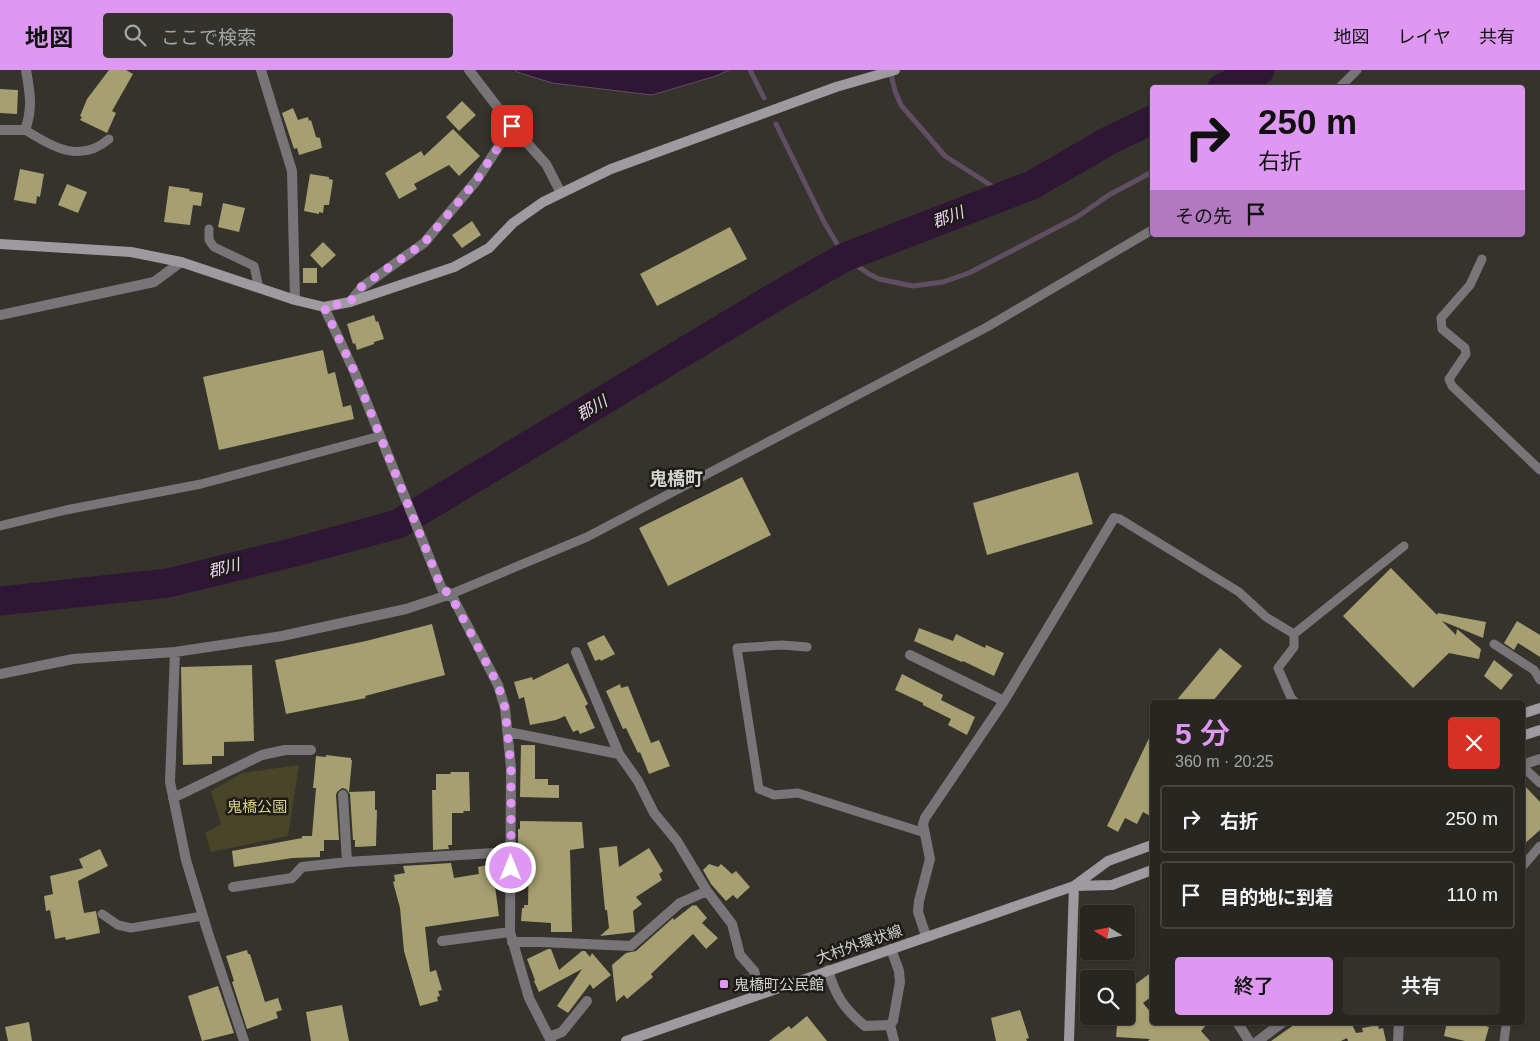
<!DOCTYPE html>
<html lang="ja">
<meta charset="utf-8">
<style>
:root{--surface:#282620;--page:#34322d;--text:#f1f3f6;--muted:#a5a5a5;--line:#44433e;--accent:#df98f2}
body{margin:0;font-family:Helvetica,"Noto Sans JP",sans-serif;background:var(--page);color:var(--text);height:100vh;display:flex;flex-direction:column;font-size:19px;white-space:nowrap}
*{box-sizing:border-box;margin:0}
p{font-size:16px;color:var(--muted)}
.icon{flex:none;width:28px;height:28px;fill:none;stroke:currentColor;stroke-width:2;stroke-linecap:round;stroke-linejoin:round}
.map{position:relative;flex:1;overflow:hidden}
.side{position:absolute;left:1150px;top:630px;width:375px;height:325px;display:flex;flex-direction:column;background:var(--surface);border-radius:5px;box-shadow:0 1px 4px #0004,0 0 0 1px var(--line)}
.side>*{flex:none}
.guide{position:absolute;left:1150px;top:15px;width:375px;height:152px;border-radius:5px;box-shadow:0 1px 4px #0004,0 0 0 1px var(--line);background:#df98f2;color:#111;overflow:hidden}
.needle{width:32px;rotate:280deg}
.tools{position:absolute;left:1080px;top:835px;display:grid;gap:10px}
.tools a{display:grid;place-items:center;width:55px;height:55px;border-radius:5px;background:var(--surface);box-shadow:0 1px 4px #0004,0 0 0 1px var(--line);font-size:25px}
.pin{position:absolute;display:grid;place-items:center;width:42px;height:42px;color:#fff;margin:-21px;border-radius:10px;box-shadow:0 2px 8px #0006}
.me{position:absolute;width:55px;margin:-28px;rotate:0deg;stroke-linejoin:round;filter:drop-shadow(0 0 4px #0008)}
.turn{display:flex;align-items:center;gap:18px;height:105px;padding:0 25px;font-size:22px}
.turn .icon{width:65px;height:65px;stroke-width:2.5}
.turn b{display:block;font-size:35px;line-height:42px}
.then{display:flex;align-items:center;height:48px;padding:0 25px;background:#0003;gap:10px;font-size:19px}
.round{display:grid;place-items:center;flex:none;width:52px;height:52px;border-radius:5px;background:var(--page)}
.overview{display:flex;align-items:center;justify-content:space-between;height:85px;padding:0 25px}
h1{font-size:30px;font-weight:600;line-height:38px;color:var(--accent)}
.action{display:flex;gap:10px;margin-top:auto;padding:10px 25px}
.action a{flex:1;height:58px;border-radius:5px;background:var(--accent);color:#111;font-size:20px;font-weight:600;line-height:58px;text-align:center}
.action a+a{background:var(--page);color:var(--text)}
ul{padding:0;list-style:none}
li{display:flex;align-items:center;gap:15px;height:68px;margin:0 10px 8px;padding:0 15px;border:2px solid var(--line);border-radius:5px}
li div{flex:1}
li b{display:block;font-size:19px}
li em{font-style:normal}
header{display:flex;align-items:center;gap:30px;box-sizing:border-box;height:70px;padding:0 25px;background:var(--accent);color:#111}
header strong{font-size:24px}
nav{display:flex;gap:28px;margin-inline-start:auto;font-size:18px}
.search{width:350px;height:45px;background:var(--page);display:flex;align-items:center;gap:12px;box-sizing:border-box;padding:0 18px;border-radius:5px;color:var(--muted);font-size:19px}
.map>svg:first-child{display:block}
.green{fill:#494529}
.water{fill:#2e1634;stroke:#604e62}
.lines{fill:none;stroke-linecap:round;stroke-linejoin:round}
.stream{stroke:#604e62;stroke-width:5}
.river{stroke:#2e1634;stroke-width:29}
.building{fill:#a69f71}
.lane{stroke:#787579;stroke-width:9}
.street{stroke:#787579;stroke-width:10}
.secondary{stroke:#9f9aa0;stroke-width:10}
.route{stroke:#df98f2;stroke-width:9;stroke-dasharray:0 16.2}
.poi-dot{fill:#df98f2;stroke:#1c1b17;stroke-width:2}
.labels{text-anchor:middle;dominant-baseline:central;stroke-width:5;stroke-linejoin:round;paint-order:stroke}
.park-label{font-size:15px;fill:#d9cf86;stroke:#1c1b17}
.street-label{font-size:15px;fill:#d3d2cc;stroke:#1c1b17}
.poi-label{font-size:15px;fill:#d3d2cc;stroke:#1c1b17;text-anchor:start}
.water-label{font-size:16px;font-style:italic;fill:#f2d6f9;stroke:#1c1b17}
.quarter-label{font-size:18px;font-weight:bold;fill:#d3d2cc;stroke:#1c1b17}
</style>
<header>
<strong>地図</strong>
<div class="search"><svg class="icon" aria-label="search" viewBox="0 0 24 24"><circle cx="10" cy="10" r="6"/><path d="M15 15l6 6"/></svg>ここで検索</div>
<nav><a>地図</a><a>レイヤ</a><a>共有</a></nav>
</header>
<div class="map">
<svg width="1540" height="971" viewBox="0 0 1540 971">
<rect width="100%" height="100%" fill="#35332b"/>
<path class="green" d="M299,695l-11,71 -77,16 -6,-19 16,-9 -10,-33 31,-18z"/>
<path class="water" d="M515,0h214l-13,6 -64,19 -100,-12 -35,-11z"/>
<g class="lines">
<path class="stream" d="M750,0l14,28
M890,0l5,21 6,14 44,51 61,39
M776,54l48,98 21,35 24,17 10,5 34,7 30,-4 26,-9 108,-56 32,-22 43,-23"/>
<path class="river" d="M1222,18l38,-18
M0,531l168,-18 127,-31 103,-28 377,-227 70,-40 187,-72 78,-45 42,-20"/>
</g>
<path class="building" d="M109,0h17l7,4 -21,37 4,2 -9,20 -27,-13 2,-3 -2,-1 7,-17z
M0,19l18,1 -1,24 -17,-1z
M462,31l14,14 -17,16 -13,-14z
M293,38l5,12 10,-3 1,4 2,-1 5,17 4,1 2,10 -23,7 -2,-7 -3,1 -12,-36z
M453,59l27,27 -21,20 -10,-11 -35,19 3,5 -18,10 -14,-26 36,-22 3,5z
M20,99l24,5 -4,23 -3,-1 -1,8 -22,-4z
M310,104l19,3v2l4,1 -4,25h-5l-1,8 -4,-1v2l-15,-3z
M67,114l20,8 -9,21 -20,-8z
M169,116l21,3 -1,2 14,2 -2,13 -8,-1 -3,20 -26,-3z
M223,133l22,5 -6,24 -21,-5z
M472,151l9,14 -19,13 -10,-13z
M730,157l17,32 -90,47 -17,-32z
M323,172l13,13 -14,13 -12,-13z
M303,198h14v15h-14z
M374,245l2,7 2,-1 6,18 -10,3v2l-17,6 -2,-7 -2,1 -6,-20z
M323,280l5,24 7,-2 8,35 8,-2 3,14 -135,31 -16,-73z
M1078,402l15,52 -106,31 -14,-52z
M742,407l29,58 -103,51 -29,-58z
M1391,498l46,47 1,-2 48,9 -3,16 -41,-17 14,14 1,-6 24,20 -2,10 -30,-6 -36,35 -70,-72z
M1517,551l23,14v22l-22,-14 -4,7 -10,-7z
M432,554l13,51 -80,21 1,2 -80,16 -11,-54 91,-19z
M919,558l34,13 3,-7 29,14 1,-3 18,8 -10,23 -31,-15 -1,1 -48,-21z
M604,565l11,19 -14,7 -1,-2 -5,2 -8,-18z
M1220,578l22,18 -30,36h-37z
M1494,590l19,15 -12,15 -17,-14z
M568,593l20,41 -3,2 10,22 -15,6 -2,-4 -5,2 -8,-16 -9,4 -26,5 -6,-28 -5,2 -5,-17 18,-5 1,3z
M252,595l2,76 -30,1v14h-12v8l-29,1 -2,-98z
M902,604l41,21 -2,5 34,17 -8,18 -19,-10 3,-6 -28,-14v-2l-28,-13z
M620,614l1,4 7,-2 23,57 8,-3 11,26 -21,8 -9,-22 -2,1 -12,-25 -3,1 -17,-38z
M1152,662v85l-9,-5 -6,12 -12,-6 -7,14 -11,-6z
M521,675h14v34h13v6h11v13l-39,-1z
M326,685l25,3v2h1l-3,32 26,-1v19h2l-1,36 -21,1v-7h-2l-3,-46 -4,-5 -4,-1 -5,4 -1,3 3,45h-15v11h-4v6l-28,1 -58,9 -2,-16 70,-13v-2h10l4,-48h-3l3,-32 10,1z
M451,702h18l1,39h-7l1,2h-12v32h-4l1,4 -16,1 -1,-60h4v-16h14z
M1522,713l18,19v28l-18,16z
M520,751l62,1 2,26 -14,2 2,82h-21v-9l-30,-2 1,-13h2v-3h4l1,-48h-11v-28h2z
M617,776l2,21 30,-19 14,23 -4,3 3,6 -26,17 6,7 -9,7 2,21 -35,4 9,-8 -2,-18h-2l-6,-62z
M100,779l8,17 -30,15 6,32 12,-2 4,22 -34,7 -1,-3 -10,2 -5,-29 -4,1 -2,-15 9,-2 -3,-18 33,-8 -4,-9z
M451,793l3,15 25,-4 -1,-7 14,-3 7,52 -74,11 5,45 6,-2 6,20 -4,1 2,5 -3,1 1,4 -18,5 -16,-55 -4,-43 -7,-26 2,-1 -1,-6 11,-2 -2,-7z
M709,794l9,3 3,-3 11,10 4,-3 14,16 -13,12 -4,-4 -7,6 -15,-17 -8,-14z
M693,835l1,1 2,-1 11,13 -5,5 16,15 -12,11 -13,-15 -42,40 2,3 -26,22 -3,-4 -8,7 -4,-37 14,-12 10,-2 37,-33 1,2z
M548,879h3l8,21 23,-19h3l5,6 2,-4 19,22 -18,14 -3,-5 -22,29 -11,-7 25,-37 -43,23 -5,-11 1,-1 -8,-21z
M247,880l1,4h2l15,48 13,-4 4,12 -6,2 2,6 -31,11 -15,-47 2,-1 -8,-25z
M1152,902v24l-9,7 9,11v8h57l-8,9 9,10h-62l2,-2 -34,-2 2,-21h8v-25z
M218,916l16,47 -32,8 -14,-45z
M342,935l7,36h-38l-5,-29z
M1020,940l9,28 -3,1 1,2h-31l-5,-23z
M807,946l20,25h-58l20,-15 2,3z
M29,952l3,19h-24l-3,-14z
M1298,952h53l5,11 7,-1 -1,-4 16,-3 1,4 4,-1 3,13h-38l-1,-3 -6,3h-70z
M1447,952h25l17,5 -4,14h-20l-21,-5z"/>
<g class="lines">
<path class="lane" d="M1339,18l18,-18
M25,60c28,17 55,34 84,9
M209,159v11l5,7 40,19 5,22
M1482,189l-12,26 -29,33 1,11 23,19 1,6 -17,25 3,7 88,84
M1114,448l6,1 119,73 27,25 28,17 110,-88
M0,456l66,-16 135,-26 179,-48
M451,524l136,-57 400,-210 165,-97
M1294,564v13l-16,21 13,30 4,4
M1494,574l40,26 6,10
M807,577l-25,-2 -45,3 22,141 15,6 24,-2 127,40
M1522,696l18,17
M1522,797l18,-21
M102,844l16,11 13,3 72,-12
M1504,971l2,-15 -2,-4"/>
<path class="street" d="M261,0l31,101 3,129
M469,0l43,56 34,38 15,29
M0,60h25c8,-21 5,-38 1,-60
M350,232l12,-15 62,-44 52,-62 36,-55
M324,237l30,64 88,218 9,5 47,91 7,23 6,60 -1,164 19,66 22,43
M0,245l154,-33 27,-20
M175,582l-5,130 16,78 22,73 36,108
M576,582l43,102
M910,585l94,46
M0,604l73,-15 102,-7 107,-16 124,-27 45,-15
M508,662l111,22 19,27 16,32 23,28 30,50 25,33 8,31 14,16 7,23
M1522,695l18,-6
M343,725l4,67
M173,728l89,-43 23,-5h26
M233,817l59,-9 10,-11 45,-5 164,-10
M926,866l-8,-24 1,-11 11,-42 -7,-35 2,-6 79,-117 110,-183
M442,871l68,-9
M512,872h29l90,4 49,-43 27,-12
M891,879l8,22 1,11 -7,39 -3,4 4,16
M828,900c7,25 16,39 37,56l25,-1
M1237,952l12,19
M549,967l13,-5 25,-31
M1258,971l25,-19
M1398,971l1,-19"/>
<path class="secondary" d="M0,174l131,8 50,10 114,38 29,7 26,-5 104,-35 35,-19 24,-25 30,-21 68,-33 225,-82 59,-17
M1522,644l18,-6
M1522,666l18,-6
M1074,816l34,-25 44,-16
M626,971l448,-155 38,-1 40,-15
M1069,971l5,-155"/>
</g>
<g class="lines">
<path class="route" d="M511,798v-100l-6,-60 -7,-23 -48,-91 -8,-5 -88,-218 -30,-64 26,-5 12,-16 62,-43 52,-62 36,-55"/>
</g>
<rect class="poi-dot" x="719" y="909" width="10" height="10" rx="2.5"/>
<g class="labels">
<g class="park-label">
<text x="257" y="736">鬼橋公園</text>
</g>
<g class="street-label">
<text transform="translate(859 874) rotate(-19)">大村外環状線</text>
</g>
<g class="poi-label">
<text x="734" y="914">鬼橋町公民館</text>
</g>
<g class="water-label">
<text transform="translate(948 147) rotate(-21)">郡川</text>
<text transform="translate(592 338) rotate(-31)">郡川</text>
<text transform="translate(224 498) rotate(-14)">郡川</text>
</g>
<g class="quarter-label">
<text x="676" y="409">鬼橋町</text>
</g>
</g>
</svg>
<div class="tools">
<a><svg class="needle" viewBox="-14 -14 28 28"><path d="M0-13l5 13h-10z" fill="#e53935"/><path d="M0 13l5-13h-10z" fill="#a5a5a5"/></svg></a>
<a><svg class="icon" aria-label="search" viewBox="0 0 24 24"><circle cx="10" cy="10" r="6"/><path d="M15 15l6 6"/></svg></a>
</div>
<div class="pin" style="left:512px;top:56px;background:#d93025"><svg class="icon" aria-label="arrive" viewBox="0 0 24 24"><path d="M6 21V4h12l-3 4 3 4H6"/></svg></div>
<svg class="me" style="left:511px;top:798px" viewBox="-20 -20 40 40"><circle r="17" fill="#df98f2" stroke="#fff" stroke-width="3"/><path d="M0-11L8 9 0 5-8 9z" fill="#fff"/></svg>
<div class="guide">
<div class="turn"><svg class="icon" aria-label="right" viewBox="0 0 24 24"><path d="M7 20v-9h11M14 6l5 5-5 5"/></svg><div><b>250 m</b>右折</div></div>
<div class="then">その先<svg class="icon" aria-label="arrive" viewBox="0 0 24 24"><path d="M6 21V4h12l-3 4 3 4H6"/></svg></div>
</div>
<section class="side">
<div class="overview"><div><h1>5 分</h1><p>360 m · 20:25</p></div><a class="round" style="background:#d93025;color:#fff"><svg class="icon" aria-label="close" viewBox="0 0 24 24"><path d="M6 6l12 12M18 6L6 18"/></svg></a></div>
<ul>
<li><svg class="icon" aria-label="right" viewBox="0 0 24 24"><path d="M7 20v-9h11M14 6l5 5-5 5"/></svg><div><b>右折</b></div><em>250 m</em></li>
<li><svg class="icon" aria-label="arrive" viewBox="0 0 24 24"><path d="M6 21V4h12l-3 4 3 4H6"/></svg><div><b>目的地に到着</b></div><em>110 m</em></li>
</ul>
<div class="action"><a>終了</a><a>共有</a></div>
</section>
</div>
